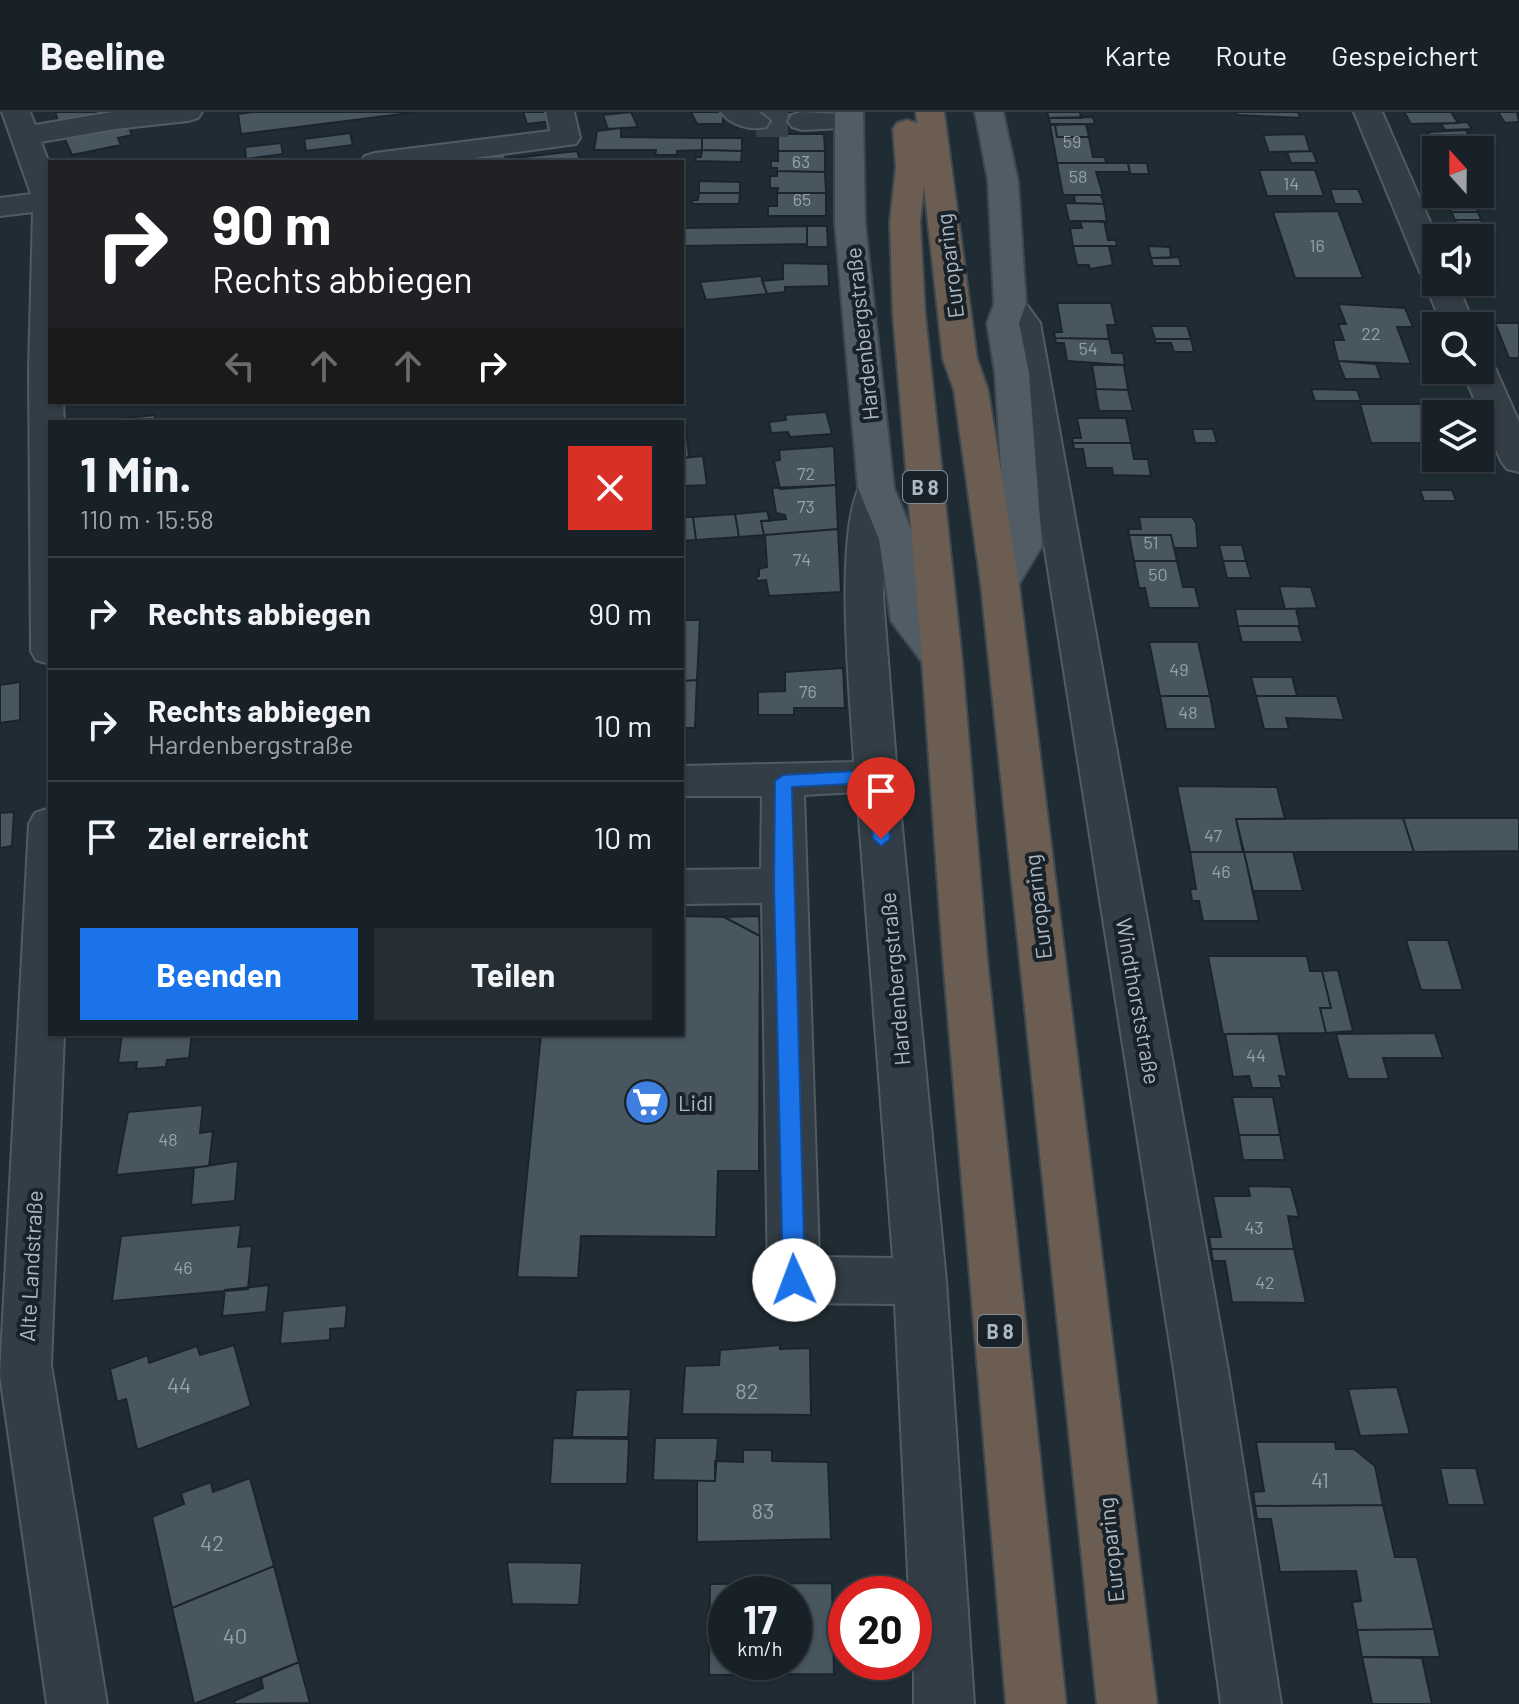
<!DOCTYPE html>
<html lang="de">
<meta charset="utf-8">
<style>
:root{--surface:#182127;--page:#252e33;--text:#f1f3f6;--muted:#9fa3a7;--line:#363e44;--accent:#1a73e8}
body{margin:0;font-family:Barlow,sans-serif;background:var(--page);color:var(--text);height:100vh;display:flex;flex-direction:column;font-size:30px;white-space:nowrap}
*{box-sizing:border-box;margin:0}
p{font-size:26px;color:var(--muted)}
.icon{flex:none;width:44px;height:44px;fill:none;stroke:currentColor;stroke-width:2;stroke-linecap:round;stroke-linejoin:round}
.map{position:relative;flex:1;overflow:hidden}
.sheet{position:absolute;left:48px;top:308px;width:636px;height:616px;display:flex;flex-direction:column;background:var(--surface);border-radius:0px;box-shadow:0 2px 6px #0004,0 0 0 2px var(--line)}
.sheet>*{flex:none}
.top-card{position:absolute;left:48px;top:48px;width:636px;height:244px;border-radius:0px;box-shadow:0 2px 6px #0004,0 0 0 2px var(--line);background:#202124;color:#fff;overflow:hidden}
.needle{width:52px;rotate:339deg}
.controls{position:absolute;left:1422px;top:24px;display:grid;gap:16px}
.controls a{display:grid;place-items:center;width:72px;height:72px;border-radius:0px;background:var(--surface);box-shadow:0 2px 6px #0004,0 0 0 2px var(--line);font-size:40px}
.speed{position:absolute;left:708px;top:1464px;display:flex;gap:16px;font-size:40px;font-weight:700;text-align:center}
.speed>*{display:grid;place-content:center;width:104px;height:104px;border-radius:50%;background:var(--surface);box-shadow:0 2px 6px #0004,0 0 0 2px var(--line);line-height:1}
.speed small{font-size:20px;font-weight:400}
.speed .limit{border:12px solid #d22;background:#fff;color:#111}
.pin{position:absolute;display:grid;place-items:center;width:68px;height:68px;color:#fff;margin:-82px -34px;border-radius:50% 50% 50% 0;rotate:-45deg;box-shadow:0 0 8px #0007}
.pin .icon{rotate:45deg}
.me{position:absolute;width:88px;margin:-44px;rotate:358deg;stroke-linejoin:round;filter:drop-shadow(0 0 6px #0008)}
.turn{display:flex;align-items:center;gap:28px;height:168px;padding:0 32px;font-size:36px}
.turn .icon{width:104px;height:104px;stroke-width:2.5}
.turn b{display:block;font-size:56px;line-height:68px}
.lanes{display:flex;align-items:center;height:76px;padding:0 32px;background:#0003;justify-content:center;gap:40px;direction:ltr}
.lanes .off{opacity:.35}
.round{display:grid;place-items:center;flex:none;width:84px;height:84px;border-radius:0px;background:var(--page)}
.head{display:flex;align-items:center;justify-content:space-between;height:136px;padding:0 32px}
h1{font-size:48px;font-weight:700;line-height:60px}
.button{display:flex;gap:16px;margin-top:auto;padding:16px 32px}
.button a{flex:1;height:92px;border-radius:0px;background:var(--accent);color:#fff;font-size:32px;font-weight:700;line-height:92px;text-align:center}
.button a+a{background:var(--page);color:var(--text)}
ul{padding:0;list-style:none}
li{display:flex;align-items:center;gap:24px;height:112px;padding:0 32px;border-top:2px solid var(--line)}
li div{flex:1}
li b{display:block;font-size:30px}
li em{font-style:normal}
header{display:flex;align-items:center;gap:48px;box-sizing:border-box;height:112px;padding:0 40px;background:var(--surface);border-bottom:2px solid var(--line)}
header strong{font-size:38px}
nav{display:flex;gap:44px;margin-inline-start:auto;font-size:28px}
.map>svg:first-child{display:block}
.building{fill:#485660;stroke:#1b242b;stroke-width:2;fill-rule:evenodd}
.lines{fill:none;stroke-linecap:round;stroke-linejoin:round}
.minor-tunnel{stroke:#354149;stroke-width:32;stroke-dasharray:32 16;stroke-linecap:butt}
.minor-casing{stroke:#515b63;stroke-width:4}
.major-casing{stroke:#3d464f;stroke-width:4}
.highway-casing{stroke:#3e484f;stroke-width:4}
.minor{fill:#333d45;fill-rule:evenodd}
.major{fill:#515c65;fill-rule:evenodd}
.highway{fill:#6b5d51;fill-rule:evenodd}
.route{fill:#1a73e8;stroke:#114b97;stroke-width:2}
.labels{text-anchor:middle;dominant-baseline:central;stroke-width:8;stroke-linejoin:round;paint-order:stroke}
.number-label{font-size:18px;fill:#94a0aa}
.shield{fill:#192229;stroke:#818b94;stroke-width:2}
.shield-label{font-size:20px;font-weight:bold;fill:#adb8c2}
.street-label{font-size:22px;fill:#adb8c2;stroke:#192229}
.poi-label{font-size:22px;fill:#adb8c2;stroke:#192229;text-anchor:start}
.near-number-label{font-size:22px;fill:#94a0aa}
</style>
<header>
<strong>Beeline</strong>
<nav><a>Karte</a><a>Route</a><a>Gespeichert</a></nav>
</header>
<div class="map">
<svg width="1519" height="1592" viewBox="0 0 1519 1592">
<rect width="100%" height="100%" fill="#202c34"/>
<path class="building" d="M55,0h82l-78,11z
M253,0h165l-177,22 -3,-20z
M523,0h26l3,9 -25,3z
M631,0l7,15 -30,2 -5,-14z
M691,0h32v12h-26z
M757,0h67v4l-22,9 -46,-1z
M1047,0h33l1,6h-32z
M1236,0h62l2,6 -63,-3z
M1404,0h47l7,11 -47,1z
M1498,0h19l2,10 -14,1z
M1093,5l2,7h-45l-1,-6z
M1467,10l5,7 -27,1 -4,-6z
M127,11l5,12 -14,3 3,7 -49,10 -9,-20z
M1086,12l3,13h-32l-2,-12h-5z
M1050,13h5l2,12h32l4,20h12l1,6h-49z
M621,16v9l81,1v12l-25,1v4h-22l1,-5h-62l3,-19z
M1466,18l4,7 -38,1 -4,-6z
M350,21l3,12 -47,6 -2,-12z
M778,22h46l1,17h-47z
M1305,22l5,17 -41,1 -6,-17z
M1471,25l11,16 -2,-3h-44v3l-8,1 -9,-15z
M702,26h40v13l-40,-1z
M281,31l2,11 -37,5 -1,-12z
M503,36l3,11 71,-8 4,11h-173z
M702,38l40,1 -1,11 -46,-1 1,-4h5z
M778,39h47v21l-48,-1v-3h-6v-7h7z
M1310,39l3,1 4,11h-26l-4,-11z
M1057,51h71l2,9h-34l7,23h-40z
M1128,51h19l2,11h-19z
M1259,58h56l9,26h-57z
M777,59l48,1 1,21h-49l1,-5h-8v-12h7z
M699,69l41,1v11h-41z
M1330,77h28l6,15h-29z
M699,81h41l-1,11h-47l1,-4h5z
M777,81h49v23h-58v-10h9z
M1074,83h27l3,9 -29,-1z
M1445,86h26l4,7h-27z
M1065,91l39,1 3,18 -38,-1z
M1448,93h27l3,7h-27z
M1338,99l25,67h-68l-22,-66z
M1451,100h27l3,8h-26z
M1455,108h26l4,7h-27z
M1104,109l4,19h8l1,6h-44l-3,-18h12l-2,-6 -8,-1z
M807,114h20l1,21h-21z
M807,114v18l-125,2v-18z
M1458,115h27l4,8h-27z
M1073,134h36l4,19 -23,4 -1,-4h-12z
M1148,134l22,1 1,11h-20z
M1179,145l2,9h-28l-2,-8z
M783,151l45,1 1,22 -44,1v5l-18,2 -5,-13 21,-2z
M761,164l6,18 -61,6 -6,-18z
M1057,191h54l5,22h-9l2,14 -54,-1 -1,-6h8z
M1338,192l67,4 8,19h-16l14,37 -73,-3 -5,-21h11l-6,-16h8z
M1495,211h24v35h-10z
M1151,214h36l4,13h-36z
M1055,226l54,1 3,14h11l2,12 -58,-4 -3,-18h-8z
M1155,227h36l3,13h-20l-3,-9h-16z
M1338,249l38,3 5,15h-36z
M1092,253h32l4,25 -32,-1z
M1095,277l33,1 5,21h-34z
M1311,277l46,1 4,11h-46z
M1360,292h62l14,39h-65z
M826,300l6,22 -42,3 -2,-5 -17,1 -2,-11 17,-2 -1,-5z
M155,303v7h-50v-2z
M1077,306h49l5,25h-58l-1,-5h9z
M682,315h4l3,30 -7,1z
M1192,317h21l4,14h-22z
M1073,331h58l3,16h14l3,17 -38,-1 -1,-7h-26l-3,-19h-9z
M834,334l2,39 -56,4 -6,-28 6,-1 -1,-10z
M703,344l4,29 -25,1v-28z
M836,373l2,44 -74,6 -3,-14 25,-2 -1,-4 -9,-2 -4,-25z
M1420,378h32l4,11h-32z
M767,399l3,10h-9l3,14 -25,2 -4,-23z
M735,402l4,23 -43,3 -3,-23z
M682,405h11l3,23 -14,1z
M1139,405h53l4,6 2,25h-24l-3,-13h-42l-1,-6h13z
M838,417l3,63 -72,4 -3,-16 -9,1 -1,-5h3v-7l8,-2 -2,-32z
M1129,423h42l6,26h-43z
M1219,433h23l4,16h-23z
M1134,449h43l6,26h12l5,21h-51l-4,-20h-6z
M1223,449h23l5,17h-24z
M1279,474l32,1 6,21 -32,1z
M1235,497h61l4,17h-62z
M682,508h18l-3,60 -15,1z
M1238,514h60l5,16h-61z
M1149,530h49l12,54h-50z
M843,556l2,40h-51v7h-36v-23l27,-1v-19z
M1251,565h41l5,19h-41z
M697,568l-2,48h-13v-47z
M20,570v38l-20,3v-38z
M1160,584h50l6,33h-50z
M1256,584h81l7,24 -58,-2 3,11h-25z
M1177,674l100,1 8,32h-49l7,33h-53z
M14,700l-2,34 -12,2v-35z
M1403,706l11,34h-170l-8,-33z
M1403,706h116v33l-105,1z
M1190,740h54l15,69h-56l-4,-20h-7l-2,-12h6z
M1244,740h49l10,39h-50z
M682,804l42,1 36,19 -1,235h-41l-2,66 -135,-1 -3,42 -61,-1 24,-243h141z
M759,804l1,20 -36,-19z
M1406,828h42l15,50h-42z
M1208,844h99l3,15h12l9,37h-11l6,25 -103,1z
M1338,858l15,61 -27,2 -6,-25h11l-9,-37z
M1435,921l8,25h-60l6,21h-41l-12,-45z
M122,922h70l-3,24 -22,2 -1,7 -30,2 1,-7 -19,1z
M1225,922h53l9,43 -8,-1 3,12h-30l-3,-12 -16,1z
M1232,985h41l7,38h-41z
M203,993l-3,28 13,-2 -4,35 -93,9 12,-63z
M1239,1023h41l5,25h-42z
M238,1049l-3,40 -44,4 3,-37z
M1248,1074l43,1 8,30 -11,-1 6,33h-83l-2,-12h12l-8,-41h37z
M241,1113l-3,22 14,-1 -4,43 -136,12 9,-65z
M1211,1137h83l12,54 -74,-1 -7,-41h-12z
M269,1173l-3,27 -44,4 3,-26z
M347,1193l-2,23 -15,1v11l-50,4 3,-33z
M234,1233l17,61 -114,44 -11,-51 -9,3 -7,-33 38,-14 1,8 48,-17 3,9z
M780,1233v4l30,-1 1,67 -129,-1 3,-48 34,-1 1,-15z
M1397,1275l13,47 -50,2 -12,-47z
M631,1277l-3,48h-56l4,-47z
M553,1326l76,1 -2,45h-77z
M655,1326h63l-3,43 -62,-1z
M1256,1330h79l1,7h18l21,17 8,39 -128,1 -2,-14 11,-1z
M743,1338h29v11l56,1 3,77 -134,3v-61h18v-20l28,1z
M1440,1356h36l9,37h-37z
M250,1366l24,88 -102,42 -20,-91 32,-13 -3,-11 30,-11 2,10z
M1383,1393l12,52h22l17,72 -77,1 -5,-28 9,-1 -5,-30 -76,1 -9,-53h-14l-2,-13z
M507,1450l75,1 -3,42 -67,-1z
M274,1454l25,96 -105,42 -22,-96z
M832,1471l2,91 -125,1 1,-91zM726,1482h68v68h-68z
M1434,1517l6,28h-78l-5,-27z
M1362,1545l60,1 10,46h-60z
M299,1550l11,41 -75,1 -1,-3 29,-13 -2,-10z"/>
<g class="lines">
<path class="minor-tunnel" d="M756,9h46"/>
<g class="minor-casing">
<path id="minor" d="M2,0h28l5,13 77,-13h90l-4,6 -10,3 -73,8 -74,13 9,24v236h13l1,20h-14v242l-14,-4 -5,-9 -2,-281 4,-158 -33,4v-18l31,-4z
M546,0h28l6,26 -4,6 -131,18h-85l5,-6 10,-3 175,-22z
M721,0h38l11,9 -4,6c-15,4 -36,-2 -45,-15z
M802,0l57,3 4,6 -4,6 -57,3 -10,-3 -4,-6 4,-6z
M1354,0h28l55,126 -1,44h20l19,44h-32l-19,-44 2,-3 -6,-7z
M1010,182l11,3 19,26 188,1047 53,334h-60l-47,-334 -146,-928 -20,-119 -14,-19 5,-7z
M1480,248l11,3 5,7 23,52v50l-12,-3 -6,-8 -39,-91h18z
M876,365l13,3 5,8 -9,53 -2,56 14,179 49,505 28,423h-60v-110h-5l-14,-290 -101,-1 -18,-7 -8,-16 -6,-377 -80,1v-34l79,-1 1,-73h-80v-30l172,-4c-3,-61 -22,-234 9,-282zM857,680l36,466 -74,-1 -15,-462z
M50,696v226h14l-13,331 56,339h-60l-47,-329 29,-551 6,-11z"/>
</g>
<g class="major-casing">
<path id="major" d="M835,0h28l2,111 29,265 21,51 14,79 33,42 -6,10 -14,4 -14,-4 -37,-49 -12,-82 -21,-51 -23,-265z
M975,0h28l15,69 8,123 -7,19 10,50 13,173 -29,48 -13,4 -13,-4 -6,-9 25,-39 -11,-173 -8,-50 7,-19 -6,-123z"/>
</g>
<g class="highway-casing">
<path id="highway" d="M916,0h28l33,247 11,31 31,195 138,1119h-60l-116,-1119 -27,-195 -11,-31 -19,-174 -4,37 5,92 37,346 25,298 79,746h-60l-63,-746 -21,-298 -29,-346 -3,-92 6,-55 -3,-38 4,-6 10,-3 10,3z"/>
</g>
<use href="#minor" class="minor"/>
<use href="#major" class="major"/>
<use href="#highway" class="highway"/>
</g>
<path class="route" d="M876,658l9,6 5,63 -9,7 -8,-7 -5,-56 -76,4 13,493 -3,7 -8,3 -8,-3 -3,-7 -9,-394 1,-105 8,-6z"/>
<defs>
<g id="supermarket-disc" transform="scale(2.3)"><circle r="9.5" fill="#3f7fe0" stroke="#192229"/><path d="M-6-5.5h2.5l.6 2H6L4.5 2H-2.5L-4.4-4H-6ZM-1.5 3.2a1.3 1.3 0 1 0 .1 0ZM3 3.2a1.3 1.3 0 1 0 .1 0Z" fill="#fff"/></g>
</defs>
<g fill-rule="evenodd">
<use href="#supermarket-disc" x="647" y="990"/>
</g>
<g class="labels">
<g class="number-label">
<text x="1072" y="29">59</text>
<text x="801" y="49">63</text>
<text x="1078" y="64">58</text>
<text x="1291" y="71">14</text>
<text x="802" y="87">65</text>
<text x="1317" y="133">16</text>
<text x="1371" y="221">22</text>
<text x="1088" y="236">54</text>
<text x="806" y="361">72</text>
<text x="806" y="394">73</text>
<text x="1151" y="430">51</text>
<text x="802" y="447">74</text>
<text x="1158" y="462">50</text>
<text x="1179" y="557">49</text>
<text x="808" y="579">76</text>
<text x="1188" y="600">48</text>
<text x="1213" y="723">47</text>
<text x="1221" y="759">46</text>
<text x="1256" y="943">44</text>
<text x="168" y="1027">48</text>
<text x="1254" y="1115">43</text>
<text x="183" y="1155">46</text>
<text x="1265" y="1170">42</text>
</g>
<g class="shield">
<rect x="903" y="359" width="44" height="32" rx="6"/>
<rect x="978" y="1203" width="44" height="32" rx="6"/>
</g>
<g class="shield-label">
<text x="925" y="375">B 8</text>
<text x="1000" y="1219">B 8</text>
</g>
<g class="street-label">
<text transform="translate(949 154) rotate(-97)">Europaring</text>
<text transform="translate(861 222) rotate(-96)">Hardenbergstraße</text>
<text transform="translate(1037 795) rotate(-97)">Europaring</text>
<text transform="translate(894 867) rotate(-95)">Hardenbergstraße</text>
<text transform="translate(1139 889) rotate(80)">Windthorststraße</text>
<text transform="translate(30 1154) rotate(-87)">Alte Landstraße</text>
<text transform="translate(1110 1438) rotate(-96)">Europaring</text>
</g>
<g class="poi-label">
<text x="678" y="990">Lidl</text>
</g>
<g class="near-number-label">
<text x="179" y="1272">44</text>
<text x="747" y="1278">82</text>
<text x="1320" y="1367">41</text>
<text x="763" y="1398">83</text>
<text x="212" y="1430">42</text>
<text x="235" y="1523">40</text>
</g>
</g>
</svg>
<div class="controls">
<a><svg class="needle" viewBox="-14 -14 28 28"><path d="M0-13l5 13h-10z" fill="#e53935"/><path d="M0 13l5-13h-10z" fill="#9fa3a7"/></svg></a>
<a><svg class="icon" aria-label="sound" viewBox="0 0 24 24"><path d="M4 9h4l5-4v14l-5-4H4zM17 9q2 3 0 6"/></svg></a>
<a><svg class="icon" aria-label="search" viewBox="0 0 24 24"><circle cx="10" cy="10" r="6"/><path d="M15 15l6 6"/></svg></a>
<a><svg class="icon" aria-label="layers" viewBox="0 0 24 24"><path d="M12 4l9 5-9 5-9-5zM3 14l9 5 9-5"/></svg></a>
</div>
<div class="speed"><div>17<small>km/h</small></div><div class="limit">20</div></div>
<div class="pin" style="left:881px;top:727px;background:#d93025"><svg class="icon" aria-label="arrive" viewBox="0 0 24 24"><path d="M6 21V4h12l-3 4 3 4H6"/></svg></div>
<svg class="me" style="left:794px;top:1168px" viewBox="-20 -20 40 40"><circle r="19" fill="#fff"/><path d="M0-13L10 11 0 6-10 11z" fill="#1a73e8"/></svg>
<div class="top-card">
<div class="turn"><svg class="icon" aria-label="right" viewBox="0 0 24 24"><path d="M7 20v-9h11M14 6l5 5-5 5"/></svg><div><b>90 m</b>Rechts abbiegen</div></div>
<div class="lanes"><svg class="icon off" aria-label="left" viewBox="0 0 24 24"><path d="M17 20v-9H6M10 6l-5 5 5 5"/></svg><svg class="icon off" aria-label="ahead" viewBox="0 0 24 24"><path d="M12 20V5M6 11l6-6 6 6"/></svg><svg class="icon off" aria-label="ahead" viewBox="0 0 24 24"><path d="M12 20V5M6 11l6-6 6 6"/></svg><svg class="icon" aria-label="right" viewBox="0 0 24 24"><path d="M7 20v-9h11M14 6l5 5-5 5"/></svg></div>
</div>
<section class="sheet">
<div class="head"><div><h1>1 Min.</h1><p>110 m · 15:58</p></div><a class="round" style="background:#d93025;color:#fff"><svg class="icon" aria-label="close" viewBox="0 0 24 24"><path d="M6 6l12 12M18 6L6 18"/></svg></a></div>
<ul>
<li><svg class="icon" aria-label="right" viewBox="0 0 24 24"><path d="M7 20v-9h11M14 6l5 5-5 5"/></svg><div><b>Rechts abbiegen</b></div><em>90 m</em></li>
<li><svg class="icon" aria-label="right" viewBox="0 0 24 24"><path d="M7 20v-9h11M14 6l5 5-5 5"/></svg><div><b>Rechts abbiegen</b><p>Hardenbergstraße</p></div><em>10 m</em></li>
<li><svg class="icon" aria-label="arrive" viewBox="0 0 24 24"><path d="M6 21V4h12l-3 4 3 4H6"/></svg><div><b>Ziel erreicht</b></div><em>10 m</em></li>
</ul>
<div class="button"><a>Beenden</a><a>Teilen</a></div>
</section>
</div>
